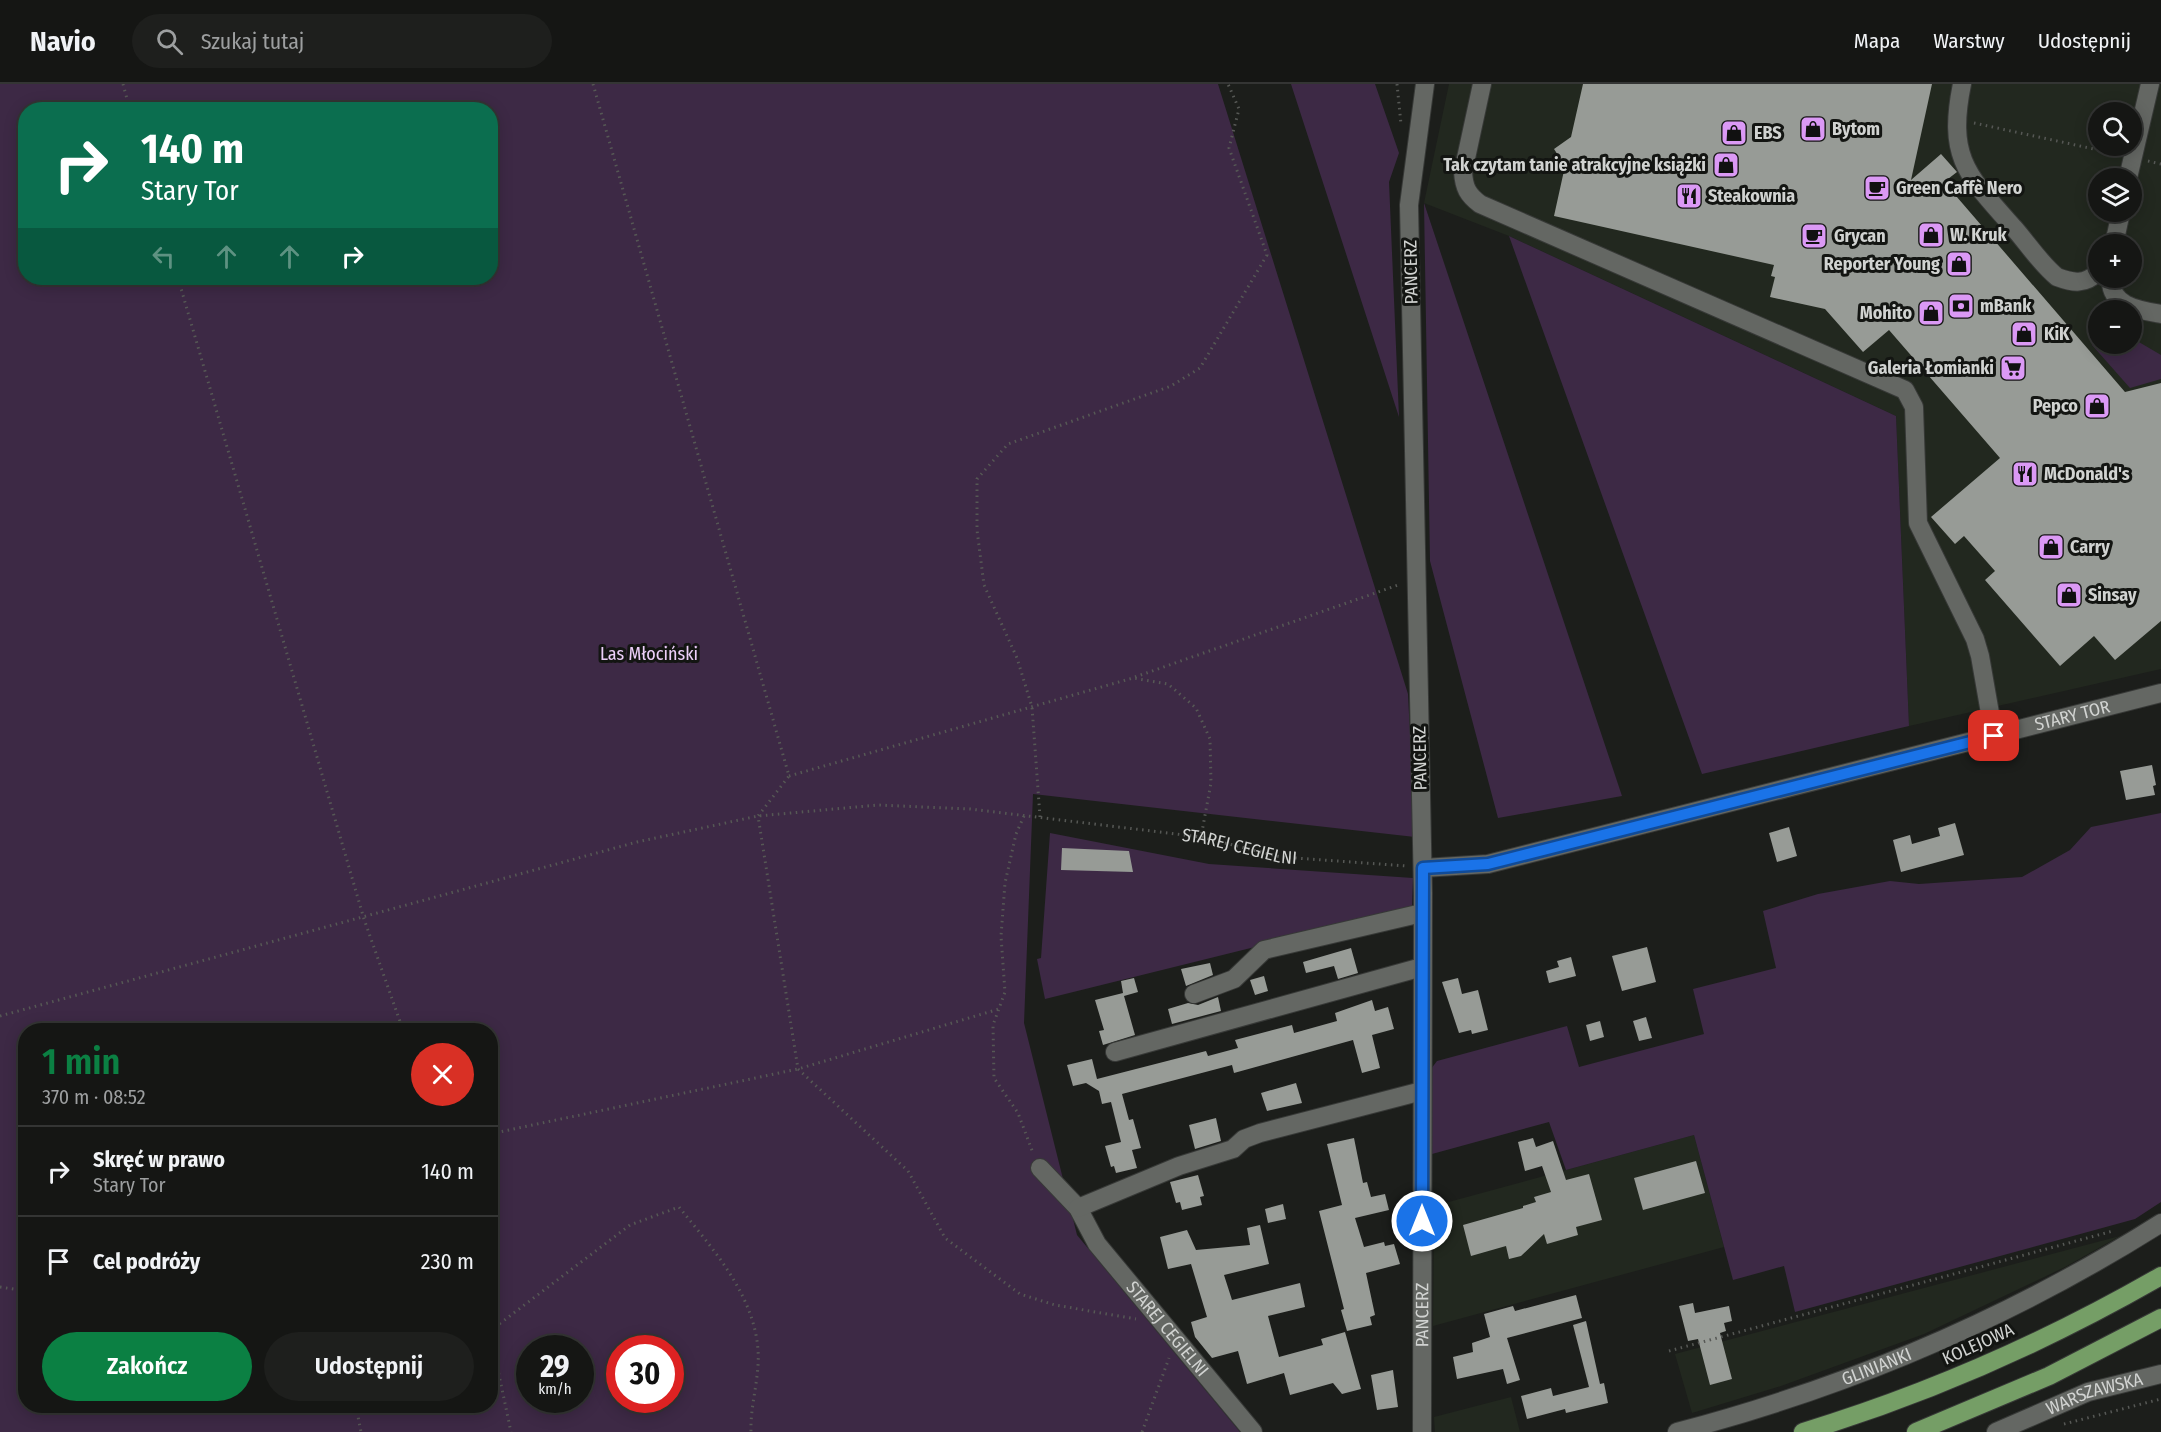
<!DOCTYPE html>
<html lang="pl">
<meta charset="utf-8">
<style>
:root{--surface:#151614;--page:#1e1f1d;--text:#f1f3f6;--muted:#9d9fa0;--line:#343534;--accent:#0b8043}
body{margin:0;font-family:"Fira Sans Condensed",sans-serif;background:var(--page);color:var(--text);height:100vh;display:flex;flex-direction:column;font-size:22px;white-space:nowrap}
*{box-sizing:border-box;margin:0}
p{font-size:20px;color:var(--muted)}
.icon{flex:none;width:33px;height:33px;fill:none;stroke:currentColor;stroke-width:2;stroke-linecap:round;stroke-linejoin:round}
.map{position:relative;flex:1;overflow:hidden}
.panel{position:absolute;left:18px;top:939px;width:480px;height:390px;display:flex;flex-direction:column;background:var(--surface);border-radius:24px;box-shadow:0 3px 15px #0003,0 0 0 2px var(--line)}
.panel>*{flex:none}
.guide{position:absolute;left:18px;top:18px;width:480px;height:183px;border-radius:24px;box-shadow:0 3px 15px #0003,0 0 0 2px var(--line);background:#0b6e4f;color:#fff;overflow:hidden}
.tools{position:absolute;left:2088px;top:18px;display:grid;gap:12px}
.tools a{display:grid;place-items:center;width:54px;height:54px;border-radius:50%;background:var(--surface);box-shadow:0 3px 15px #0003,0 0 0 2px var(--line);font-size:30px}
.speed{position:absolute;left:516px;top:1251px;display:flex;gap:12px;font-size:30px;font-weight:700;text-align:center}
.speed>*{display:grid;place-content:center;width:78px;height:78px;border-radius:50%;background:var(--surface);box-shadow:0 3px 15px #0003,0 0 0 2px var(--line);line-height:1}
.speed small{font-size:15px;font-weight:400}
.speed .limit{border:9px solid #d22;background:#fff;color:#111}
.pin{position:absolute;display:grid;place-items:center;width:51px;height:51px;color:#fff;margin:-26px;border-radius:12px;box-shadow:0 3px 9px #0006}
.me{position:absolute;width:66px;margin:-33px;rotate:0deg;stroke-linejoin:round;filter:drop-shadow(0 0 4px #0008)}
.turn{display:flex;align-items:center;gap:21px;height:126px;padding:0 24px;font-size:27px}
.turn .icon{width:78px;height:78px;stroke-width:2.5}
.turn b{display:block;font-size:42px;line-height:51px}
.lanes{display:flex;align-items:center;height:57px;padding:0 24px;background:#0003;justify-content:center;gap:30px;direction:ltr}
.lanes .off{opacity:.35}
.round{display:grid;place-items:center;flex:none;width:63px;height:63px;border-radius:32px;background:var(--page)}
.overview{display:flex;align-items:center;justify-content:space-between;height:102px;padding:0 24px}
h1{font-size:36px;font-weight:600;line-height:45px;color:var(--accent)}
.primary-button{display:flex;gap:12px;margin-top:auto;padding:12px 24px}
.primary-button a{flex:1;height:69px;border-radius:36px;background:var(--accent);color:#fff;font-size:24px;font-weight:600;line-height:69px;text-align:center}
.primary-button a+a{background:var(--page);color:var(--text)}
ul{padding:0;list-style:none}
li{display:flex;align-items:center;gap:18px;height:90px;padding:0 24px;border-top:2px solid var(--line)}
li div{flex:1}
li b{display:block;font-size:22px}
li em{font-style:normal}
header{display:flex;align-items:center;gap:36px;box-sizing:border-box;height:84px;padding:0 30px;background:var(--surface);border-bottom:2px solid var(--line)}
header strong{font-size:28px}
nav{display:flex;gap:33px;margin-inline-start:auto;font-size:21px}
.search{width:420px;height:54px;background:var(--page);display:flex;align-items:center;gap:15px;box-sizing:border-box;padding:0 21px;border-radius:33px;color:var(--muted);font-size:22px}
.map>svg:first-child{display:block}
.built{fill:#22281f;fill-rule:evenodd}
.green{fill:#3d2945;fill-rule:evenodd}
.building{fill:#979b96}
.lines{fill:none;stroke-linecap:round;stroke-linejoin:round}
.minor-casing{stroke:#373937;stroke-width:20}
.highway-casing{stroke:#373937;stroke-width:20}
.path{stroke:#565855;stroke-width:3;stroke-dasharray:1.5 4.5;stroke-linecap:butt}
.minor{stroke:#646763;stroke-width:18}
.highway{stroke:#759e66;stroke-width:18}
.route-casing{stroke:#114b97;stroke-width:15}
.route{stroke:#1a73e8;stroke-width:10}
.labels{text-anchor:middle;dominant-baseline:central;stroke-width:6;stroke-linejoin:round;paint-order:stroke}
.poi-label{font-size:18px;font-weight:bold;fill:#d1d3d1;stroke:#131512;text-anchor:start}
.street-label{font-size:18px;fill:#d1d3d1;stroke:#131512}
.park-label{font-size:18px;fill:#edd0fa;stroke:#131512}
</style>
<header>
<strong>Navio</strong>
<div class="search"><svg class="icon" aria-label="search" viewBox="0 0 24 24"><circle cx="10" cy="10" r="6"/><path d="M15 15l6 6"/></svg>Szukaj tutaj</div>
<nav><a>Mapa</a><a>Warstwy</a><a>Udostępnij</a></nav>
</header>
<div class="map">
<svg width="2161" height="1348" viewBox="0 0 2161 1348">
<rect width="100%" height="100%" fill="#1c1e1b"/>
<path class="built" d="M1449,0h712v585l-252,57 -13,-310 -387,-180 -85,-33zM2098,28h34v34h-34zM2098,94h34v34h-34zM2098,160h34v34h-34zM2098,226h34v34h-34z
M1694,1051l30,112 -291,79 1,-120z
M2120,1152l-55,31 -141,67 -143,52 -89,27 -17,-59z
M1511,1313l9,35h-85l-1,-15z"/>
<path class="green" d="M0,0h1218l190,610 7,143 -382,-43 -9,229 53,212 163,197h-1240zM26,26h464v168h-464zM26,946h464v376h-464zM530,1264h50v52h-50zM620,1264h50v52h-50z
M1291,0h84l24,69 -10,29 10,235z
M1424,119l198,593 -124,22 -68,-257z
M1509,152l387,180 13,310 -207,48z
M2098,251v9h34v-6l29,17v24l-31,9 -38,-43z
M2161,729v389l-26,17 -340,93 -11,-46 -51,14 -39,-145 -128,35 -17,-48 -117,32 -1,-85 6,-8 130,-35 12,41 125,-33 -11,-45 83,-21 -13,-57 55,-17 72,-13 29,3 103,-7 48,-27 21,-23z
M1050,749l159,31 204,14 -1,30 -367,91 -8,-40 4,-1z"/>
<path class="building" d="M1583,0h349l-21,96 30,-26 16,18 -13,10 181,210 36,-9v238l-46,39 -21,-24 -34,30 -75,-86 10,-9 -31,-35 -9,8 -24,-27 69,-59 -111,-128 -26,22 -38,-43 -55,-12 5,-20 -4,-1 3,-11 -220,-49 11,-50 -11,-17 17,-12z
M2152,681l4,20 -3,1 2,9 -29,5 -6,-29z
M1955,739l9,32 -63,17 -8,-32 17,-5 2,9 28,-8 -2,-8z
M1789,743l8,29 -20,6 -8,-29z
M1062,764l67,3 4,21 -72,-2z
M1647,863l9,35 -34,9 -10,-35z
M1351,864l7,25 -20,6 -4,-13 -28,7 -3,-11z
M1571,873l5,19 -27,7 -3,-12 13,-4 -2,-6z
M1210,879l3,12 -27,11 -5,-17z
M1264,892l4,15 -13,4 -5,-15z
M1134,894l4,14 -14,4 11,39 -32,10 -4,-14 5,-1 -9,-30 28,-7 -2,-12z
M1458,894l4,16 16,-4 10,40 -16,4 -1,-4 -12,3 -17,-51z
M1218,913l3,14 -49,13 -4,-15 20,-6 10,2z
M1372,916l3,11 13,-4 6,22 -22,6 8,33 -18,5 -9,-33 -119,33 -2,-8 -110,29 7,26 4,-1 8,29 -9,2 5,18 -21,5 -2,-7 -3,1 -6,-21 16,-4 -10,-40 -9,2 -3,-13 -13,-8 -13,3 -6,-21 25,-6 5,20 109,-28 2,5 30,-8 -3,-8 57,-15 2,8 43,-12 -2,-8z
M1646,933l6,21 -13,3 -6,-20z
M1600,937l4,16 -14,4 -4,-16z
M1296,999l6,20 -35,8 -6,-18z
M1216,1034l5,23 -26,8 -6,-24z
M1354,1054l9,45 4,-1 4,15 14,-3 4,16 -34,8 9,29 20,-5 1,4 9,-2 6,20 -34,9 9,42 -5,2 2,8 -25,6 -6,-21 3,-1 -25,-98 23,-6 -15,-61z
M1533,1054l3,9 17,-6 13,39 23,-6 13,46 -26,7 2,8 -31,9 -3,-10 -23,22 -12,3 -3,-13 -35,10 -8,-31 60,-17v-2l13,-4 -2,-5 17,-5 -9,-26 -17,5 -7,-29z
M1696,1077l9,32 -62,17 -9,-32z
M1198,1091l6,21 -4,1 2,8 -20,5 -2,-8 -4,1 -6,-21z
M1283,1120l3,15 -18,4 -3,-14z
M1260,1141l9,39 -45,11 8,25 68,-17 5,24 -37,9 11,41 44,-12 -2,-6 24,-7 16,57 -19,5 -9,-11 -43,12 -6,-22 -37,11 -9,-33 -26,7 -17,-21 -4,-15 16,-5 -16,-53 -23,5 -8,-32 27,-7 9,20 54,-5 -3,-17z
M1576,1211l6,23 -75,20 13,42 -13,4 -4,-15 -46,10 -4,-22 20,-5 -1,-9 18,-6 -6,-23 29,-8 2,5z
M1693,1219l2,10 34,-7 3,15 -8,2 2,8 -6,2 12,46 -22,6 -12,-46 -10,2 -9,-35z
M1586,1237l14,63 4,-1 4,20 -42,10 -1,-4 -38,10 -6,-23 30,-8 2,8 36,-9 -16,-62z
M1393,1286l5,37 -21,3 -6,-35z"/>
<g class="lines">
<g class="minor-casing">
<g id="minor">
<path d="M1482,0l-19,88c1,16 5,23 17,32l425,186 9,17 4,116 57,116 5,17 14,80"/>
<path d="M1962,0c-15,74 5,91 52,144 14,16 26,35 43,49 16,6 28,8 41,-5"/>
<path d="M2128,94l22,-94"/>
<path d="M2114,160l7,-32"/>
<path d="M2111,194c-2,28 28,32 50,36"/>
<path id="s2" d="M1423,784l65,-4 673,-171"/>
<path d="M1194,910l40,-15 30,-29 158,-37"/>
<path d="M1115,968l307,-85"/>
<path id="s3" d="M1040,1084l38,40 19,36 156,188"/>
<path d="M1078,1124l101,-42 54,-17 11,-10 16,-6 162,-42"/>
<path id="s4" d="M1422,1348l1,-539 -14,-688 16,-121"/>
<path id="s5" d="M1677,1348c171,-45 334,-114 484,-209"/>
<path id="s6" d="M1996,1348l92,-40 73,-18"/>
</g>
</g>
<g class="highway-casing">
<path id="highway" d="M1803,1348c125,-38 245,-91 358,-156
M1916,1348l133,-56 112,-58"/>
</g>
<g class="path">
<path d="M123,0l7,26"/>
<path d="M593,0l196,692 -31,40 40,253 110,102 37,67 75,56 35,11 81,14"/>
<path d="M1397,0l4,40"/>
<path d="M1974,39l143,31"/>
<path d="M2148,77l13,3"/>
<path d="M178,194l186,641 39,111"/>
<path d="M1135,593l266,-93"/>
<path d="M789,692l344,-98 35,6 28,24 14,31 1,44 -10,54"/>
<path d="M1024,732l-8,18 -11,49 -4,53 4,56 -12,33 1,53 24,35 15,40"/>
<path d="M1040,733l-8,-110 -15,-49 -33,-73 -7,-55v-51l31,-35 163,-58 29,-18 67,-113 -38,-107 10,-39 -11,-25"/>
<path id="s1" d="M0,932l637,-174 121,-26 120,-11 92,4 231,28 80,20 126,9"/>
<path d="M490,1050l308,-65 201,-60"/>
<path d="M0,1203l26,4"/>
<path d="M490,1247l140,-106 49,-18c33,41 75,87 79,143 2,27 -8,55 -7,82"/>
<path d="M490,1248l21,100"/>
<path d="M1669,1267l444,-120"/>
<path d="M356,1322l5,26"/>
<path d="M2064,1340l97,-25"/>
<path d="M1142,1348l27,-74"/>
</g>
<use href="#minor" class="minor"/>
<use href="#highway" class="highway"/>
</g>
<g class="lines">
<g class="route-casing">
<path id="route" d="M1422,1137l1,-353 65,-4 506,-128"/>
</g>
<use href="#route" class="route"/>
</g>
<defs>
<g id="shop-square" transform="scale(1.35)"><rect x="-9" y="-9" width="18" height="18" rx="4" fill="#db99f5" stroke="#131512"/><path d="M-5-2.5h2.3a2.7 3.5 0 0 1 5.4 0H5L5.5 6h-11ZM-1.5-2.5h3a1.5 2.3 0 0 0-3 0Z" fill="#111"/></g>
<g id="cafe-square" transform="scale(1.35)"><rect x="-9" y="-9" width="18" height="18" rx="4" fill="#db99f5" stroke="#131512"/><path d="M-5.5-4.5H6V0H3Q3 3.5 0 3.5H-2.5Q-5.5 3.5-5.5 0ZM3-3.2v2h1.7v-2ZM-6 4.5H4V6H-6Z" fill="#111"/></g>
<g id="restaurant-square" transform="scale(1.35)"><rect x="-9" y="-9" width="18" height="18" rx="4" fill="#db99f5" stroke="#131512"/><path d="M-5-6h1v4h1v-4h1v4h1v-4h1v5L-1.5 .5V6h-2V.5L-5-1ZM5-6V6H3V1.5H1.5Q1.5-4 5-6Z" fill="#111"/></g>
<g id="bank-square" transform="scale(1.35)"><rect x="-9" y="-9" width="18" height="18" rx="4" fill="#db99f5" stroke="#131512"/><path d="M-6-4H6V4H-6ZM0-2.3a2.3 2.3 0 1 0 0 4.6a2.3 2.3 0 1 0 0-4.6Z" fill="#111"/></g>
<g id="supermarket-square" transform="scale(1.35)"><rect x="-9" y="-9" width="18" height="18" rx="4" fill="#db99f5" stroke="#131512"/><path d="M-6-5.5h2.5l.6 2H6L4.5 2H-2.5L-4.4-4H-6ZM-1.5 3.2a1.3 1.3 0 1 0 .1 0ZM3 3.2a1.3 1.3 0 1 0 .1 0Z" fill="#111"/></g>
</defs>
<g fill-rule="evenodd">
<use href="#shop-square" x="1813" y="45"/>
<use href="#shop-square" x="1734" y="49"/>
<use href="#shop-square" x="1726" y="81"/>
<use href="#cafe-square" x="1877" y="104"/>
<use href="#restaurant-square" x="1689" y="112"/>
<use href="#shop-square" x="1931" y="151"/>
<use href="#cafe-square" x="1814" y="152"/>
<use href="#shop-square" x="1959" y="180"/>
<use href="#bank-square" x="1961" y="222"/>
<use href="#shop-square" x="1931" y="229"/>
<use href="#shop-square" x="2024" y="250"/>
<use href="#supermarket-square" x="2013" y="284"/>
<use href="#shop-square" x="2097" y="322"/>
<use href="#restaurant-square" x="2025" y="390"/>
<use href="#shop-square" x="2051" y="463"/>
<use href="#shop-square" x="2069" y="511"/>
</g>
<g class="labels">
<g class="poi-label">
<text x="1832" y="45">Bytom</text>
<text x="1754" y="49">EBS</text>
<text x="1706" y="81" text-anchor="end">Tak czytam tanie atrakcyjne książki</text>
<text x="1896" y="104">Green Caffè Nero</text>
<text x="1708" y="112">Steakownia</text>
<text x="1950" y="151">W. Kruk</text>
<text x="1834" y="152">Grycan</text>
<text x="1940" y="180" text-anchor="end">Reporter Young</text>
<text x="1980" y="222">mBank</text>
<text x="1912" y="229" text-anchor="end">Mohito</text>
<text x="2044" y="250">KiK</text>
<text x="1994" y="284" text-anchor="end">Galeria Łomianki</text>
<text x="2078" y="322" text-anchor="end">Pepco</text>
<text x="2044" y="390">McDonald's</text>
<text x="2070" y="463">Carry</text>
<text x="2088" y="511">Sinsay</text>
</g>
<g class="street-label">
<text transform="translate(1411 188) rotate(-91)">PANCERZ</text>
<text stroke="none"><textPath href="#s2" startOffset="668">STARY TOR</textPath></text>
<text transform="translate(1420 674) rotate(-91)">PANCERZ</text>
<text stroke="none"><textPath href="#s1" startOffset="1269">STAREJ CEGIELNI</textPath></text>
<text stroke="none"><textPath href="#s4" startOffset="117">PANCERZ</textPath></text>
<text stroke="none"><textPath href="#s3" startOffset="206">STAREJ CEGIELNI</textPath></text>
<text transform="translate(1978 1260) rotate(-24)">KOLEJOWA</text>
<text stroke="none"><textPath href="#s5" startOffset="210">GLINIANKI</textPath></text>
<text stroke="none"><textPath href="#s6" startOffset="106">WARSZAWSKA</textPath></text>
</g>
<g class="park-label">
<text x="649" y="570">Las Młociński</text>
</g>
</g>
</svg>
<div class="tools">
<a><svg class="icon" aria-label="search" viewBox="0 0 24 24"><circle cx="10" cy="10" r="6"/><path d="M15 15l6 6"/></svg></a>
<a><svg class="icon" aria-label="layers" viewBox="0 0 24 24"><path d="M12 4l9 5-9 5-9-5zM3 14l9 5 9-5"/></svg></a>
<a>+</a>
<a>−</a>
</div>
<div class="speed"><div>29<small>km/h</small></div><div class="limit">30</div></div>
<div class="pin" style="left:1994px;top:652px;background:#d93025"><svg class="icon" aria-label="arrive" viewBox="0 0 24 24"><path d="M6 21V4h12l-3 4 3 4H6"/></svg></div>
<svg class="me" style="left:1422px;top:1137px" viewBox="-20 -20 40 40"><circle r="17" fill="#1a73e8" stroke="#fff" stroke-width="3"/><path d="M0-11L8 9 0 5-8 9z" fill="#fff"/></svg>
<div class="guide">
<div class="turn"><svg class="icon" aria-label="right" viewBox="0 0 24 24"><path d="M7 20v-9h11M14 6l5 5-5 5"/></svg><div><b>140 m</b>Stary Tor</div></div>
<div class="lanes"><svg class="icon off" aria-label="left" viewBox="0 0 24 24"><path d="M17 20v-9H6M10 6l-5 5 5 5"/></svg><svg class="icon off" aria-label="ahead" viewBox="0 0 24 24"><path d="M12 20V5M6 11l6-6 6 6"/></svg><svg class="icon off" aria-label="ahead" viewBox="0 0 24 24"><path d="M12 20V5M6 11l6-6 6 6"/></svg><svg class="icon" aria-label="right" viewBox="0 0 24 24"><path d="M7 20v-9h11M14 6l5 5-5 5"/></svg></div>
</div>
<section class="panel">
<div class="overview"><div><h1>1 min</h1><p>370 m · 08:52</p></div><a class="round" style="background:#d93025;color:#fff"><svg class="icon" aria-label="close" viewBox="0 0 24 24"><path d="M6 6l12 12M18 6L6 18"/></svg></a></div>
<ul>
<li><svg class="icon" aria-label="right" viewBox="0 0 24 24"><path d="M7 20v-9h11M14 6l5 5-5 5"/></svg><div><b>Skręć w prawo</b><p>Stary Tor</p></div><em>140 m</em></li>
<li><svg class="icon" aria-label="arrive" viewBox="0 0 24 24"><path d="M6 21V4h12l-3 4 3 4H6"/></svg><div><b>Cel podróży</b></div><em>230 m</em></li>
</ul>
<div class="primary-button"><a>Zakończ</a><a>Udostępnij</a></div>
</section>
</div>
